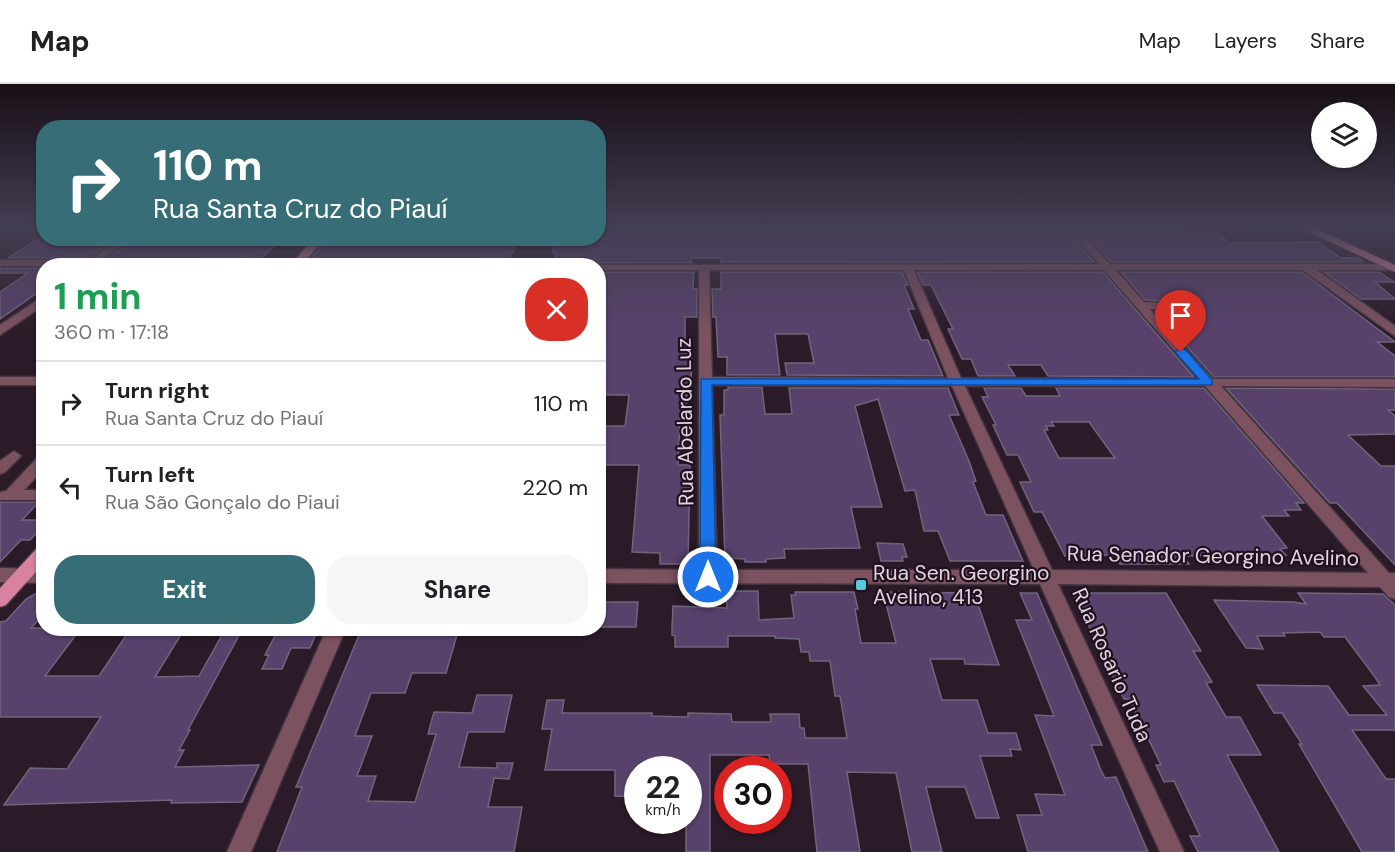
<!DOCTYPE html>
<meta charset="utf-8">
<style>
:root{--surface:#fff;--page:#f6f6f6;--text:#202124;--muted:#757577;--line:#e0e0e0;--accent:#376d76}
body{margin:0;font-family:"DM Sans",sans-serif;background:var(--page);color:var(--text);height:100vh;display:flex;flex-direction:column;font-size:22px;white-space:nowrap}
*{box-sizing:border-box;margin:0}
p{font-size:20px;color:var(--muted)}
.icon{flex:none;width:33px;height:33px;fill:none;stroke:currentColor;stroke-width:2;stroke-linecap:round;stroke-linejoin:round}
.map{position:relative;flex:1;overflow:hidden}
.details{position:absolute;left:36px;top:174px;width:570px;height:378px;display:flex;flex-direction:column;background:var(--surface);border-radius:24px;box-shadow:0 2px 4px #0004}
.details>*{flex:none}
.hud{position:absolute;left:36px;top:36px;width:570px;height:126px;border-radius:24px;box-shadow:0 2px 4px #0004;background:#376d76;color:#fff;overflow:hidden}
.fabs{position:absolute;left:1311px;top:18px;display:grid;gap:12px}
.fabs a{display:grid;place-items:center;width:66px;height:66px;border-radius:50%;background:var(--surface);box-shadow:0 2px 4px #0004;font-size:30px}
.speed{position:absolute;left:624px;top:672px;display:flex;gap:12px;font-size:30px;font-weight:700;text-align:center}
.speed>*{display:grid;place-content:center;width:78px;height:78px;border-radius:50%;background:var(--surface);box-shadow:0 2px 4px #0004;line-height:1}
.speed small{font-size:15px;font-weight:400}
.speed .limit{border:9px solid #d22;background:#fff;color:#111}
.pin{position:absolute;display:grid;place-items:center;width:51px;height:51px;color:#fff;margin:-62px -26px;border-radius:50% 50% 50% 0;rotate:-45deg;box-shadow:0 0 6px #0007}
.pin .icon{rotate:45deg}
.me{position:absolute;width:66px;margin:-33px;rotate:0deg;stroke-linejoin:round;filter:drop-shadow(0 0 4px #0008)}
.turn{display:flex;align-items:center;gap:21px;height:126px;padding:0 18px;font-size:27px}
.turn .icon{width:78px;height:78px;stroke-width:2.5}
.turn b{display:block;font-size:42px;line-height:51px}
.round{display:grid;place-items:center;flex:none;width:63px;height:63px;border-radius:24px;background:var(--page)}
.summary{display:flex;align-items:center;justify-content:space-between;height:102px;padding:0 18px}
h1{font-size:36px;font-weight:700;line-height:45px;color:#1e9e55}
.primary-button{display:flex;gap:12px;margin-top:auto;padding:12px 18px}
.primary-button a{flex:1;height:69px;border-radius:24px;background:var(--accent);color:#fff;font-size:24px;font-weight:700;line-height:69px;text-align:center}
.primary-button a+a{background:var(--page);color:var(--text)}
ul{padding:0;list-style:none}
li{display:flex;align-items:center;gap:18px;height:84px;padding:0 18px;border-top:2px solid var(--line)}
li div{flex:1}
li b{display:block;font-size:22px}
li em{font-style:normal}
header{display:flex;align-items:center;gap:36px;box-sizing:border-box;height:84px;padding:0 30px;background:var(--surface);border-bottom:2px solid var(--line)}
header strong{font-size:28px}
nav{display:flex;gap:33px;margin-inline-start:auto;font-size:21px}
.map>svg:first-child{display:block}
.building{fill:#58426c;stroke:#70657c;stroke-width:1.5;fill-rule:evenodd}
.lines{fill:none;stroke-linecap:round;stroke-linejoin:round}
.minor-casing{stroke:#443441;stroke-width:3}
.major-casing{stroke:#443441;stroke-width:3}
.minor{fill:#7c5260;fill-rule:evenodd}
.major{fill:#d881a0;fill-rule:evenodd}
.route{fill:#1a73e8;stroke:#114b97;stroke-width:1.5}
.poi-dot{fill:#53cbdb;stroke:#21101f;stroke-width:2}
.labels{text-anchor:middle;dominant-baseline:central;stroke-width:4.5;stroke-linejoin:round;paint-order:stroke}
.street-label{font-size:21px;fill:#e0d4de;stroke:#21101f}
.poi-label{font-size:21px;fill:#e0d4de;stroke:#21101f;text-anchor:start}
</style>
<header>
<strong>Map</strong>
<nav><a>Map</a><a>Layers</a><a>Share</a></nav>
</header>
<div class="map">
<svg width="1395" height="768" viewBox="0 0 1395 768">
<rect width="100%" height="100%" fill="#2b1a28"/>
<path class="building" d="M612,141h426l1,2h25l30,35h-373v-4h-30l1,5h-94v-3l-44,-1 2,-6h-4l4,-15 42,1v-9h13z
M1084,141h96l1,5 4,2h31l14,11 88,-1 23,16h17l5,4h-252l-31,-35h6z
M93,154l20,1 -24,19h-81l29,-19z
M222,154l-6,6h60l-13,13 -62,1 -4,3h-93l28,-22z
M333,154h113l-3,6h40l3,-6h33l-9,20h-34l-1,3h-159l-4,-4 10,-12h5z
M0,184h44v20l-44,31v-27l28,-19h-28z
M598,188h96l-1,17h4v28h-12v33h7l-1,39h-4l-1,29h-6l-2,47h12l-2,99h-28v-11l-28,-1 7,-87h-41v-39h27l4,-31h-31v-99l3,-12z
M721,188h181l6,13h-4l10,24h-6l13,31h7l15,36 -156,-1 -2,-12h29l-6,-29h-33l5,41h-53v-18h-9l-2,-40h-3l-1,-28h9z
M917,188h186l91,105 -146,-1 -7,-11h-33l7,11h-37l-7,-17h-9l-14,-30h5l-22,-44h-8z
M1121,188h181l93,70h-18l18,14v21h-181l-59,-66h31l7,-3 1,-4 -4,-2 -45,-2z
M1324,188h55l15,10h-19l20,17h-34z
M728,303h34l3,27h27l-3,-26h159l11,27h-10l20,46 7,20 -3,1 13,33h17l20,46h-73l-12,-30h-14l-9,-41 -10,1 -27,-92 -23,7 27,101h-31l9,41 -76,1 1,9 -19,1v3h-21v-3l-20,-1 -5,-143h4v-25h4z
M984,304h37l5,8h34l-4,-8h148l100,115h-8l5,7h-17l5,6h-27l25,32 -7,1 6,6 -103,1 6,8h-69l-6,-9 -49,1 -23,-44h-8l-14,-30h11l-13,-27h-11l-14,-30h3l-14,-28h6zM1051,338h38l26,36h-56l-15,-28h4l-2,-4h8z
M1226,304l169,1v21h-7l7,6v18l-47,1 33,31h14v99l-58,-62h-7z
M0,418h39l-17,18h22v5l-14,15h-9l-21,22z
M877,459l26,1 4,13h-5l1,4h-22z
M44,505v25l-13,14h50l-36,48h54l32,-48h54l-30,49 44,-1 27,-48h17l-55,102h2l-11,20h5l-9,17 84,-2 -17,37 -71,1 1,-3 -168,5 26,-37 37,1 34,-52h-101v-95l6,-1 20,-22z
M726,507h32l1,29 35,-2 -3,-23h5l-1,-3h59l4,17h-3l6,34h35l-13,-51 91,1 25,72 -34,-1 -1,-5h-34l12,41h35l11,33h28l5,17 -11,-1 2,7h-32l19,62h-23l-11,-31h-39l16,65h-30l-16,-79 -49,-1 13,80h-43l-9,-88h-38l-1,-9h-59v97h-24v-32h2l-1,-54 -45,1v3h-4v27l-23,-1v-26h-70l7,-41h-10l5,-29h17l-2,13h90v3l36,1v-4l43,1 1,8h39l-1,-8h29l1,14h4l1,10h42l-7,-42h-5l-5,-35h-20l-1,-9h-8l-2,-13 -24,-1v-2h-47v11h-53v-11l-3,-1v-7l1,-22 54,2z
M1020,509h17l65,152h-11l10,25 4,8 11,-1 32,75h-120l-11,-37h25l-7,-21 30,1 -30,-80 19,1 -38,-96h16z
M1073,509h93l35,58h-8l19,31 -6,1 20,34h14l21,38h-34l52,97h-81l-8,-16h10l-26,-55 -10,1 -8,-17h5l-32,-66h-5z
M1298,509l85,1 12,11v125h-43l34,49h9v73h-33l-63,-108h3l-20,-31h-8l-17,-28 71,1 21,29h38l-24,-29 17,-1 -5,-8 -30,-40h-21l-4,-5 -37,1 2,3h-28l6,13 -17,-1 -32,-48 80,2 12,2z
M598,518h40l-2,25h-38z
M279,544h34l-2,7 5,-1 -6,14h-19l-9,21h-20l7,-14h-4z
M362,544h97l-13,45h-34l-7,20h-34l-16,43h17l-15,40h19l-8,25 47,1 21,-68h-8l6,-22 38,1 5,-18h35l-8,37h-36l-9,35 38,1v-5h16l-4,16 -15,-1 -6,29h34l-8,45h-237l25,-65h-6z"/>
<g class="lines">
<g class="minor-casing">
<path id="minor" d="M1065,141h10l35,39h279l5,3 -5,3h-72l78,56v10l-92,-66h-187l28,32 46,2 2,2 -6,3h-36l63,70h182v8l-174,-1 168,187h6v26l-6,-2 -9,-10 -322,-3 126,268h-24l-120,-268 -442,-1v-14l101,1v-300h-101v-4l-4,-1 505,-1zM709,186h195l44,108 -236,-1zM914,186h190l95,109 -238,-1zM712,301l240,1 82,184h-317zM965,302h240l163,187 -316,-3z
M1182,141h109l-5,3 -100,2 -3,-1z
M118,154h12l-35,28h-95v-6h90z
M44,212v9l-44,30v-10z
M0,293h44v8h-44z
M14,367l7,5 -16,16 -5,2v-13z
M44,370v15l-20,21h20v10h-44v-8l6,-1 33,-35z
M0,484l44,1v14l-44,-1z
M327,544h19l-95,224h-24z"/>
</g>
<g class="major-casing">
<path id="major" d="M1294,141h13l88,40v7z
M314,154h11l-24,28h-11z
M44,461v18l-38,42 -6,2v-19l38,-41z"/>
</g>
<use href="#minor" class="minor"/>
<use href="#major" class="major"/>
</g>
<linearGradient id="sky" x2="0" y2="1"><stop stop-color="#180e16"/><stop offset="0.57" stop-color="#443e53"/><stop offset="1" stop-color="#443e53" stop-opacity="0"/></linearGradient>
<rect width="1395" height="249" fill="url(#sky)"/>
<path class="route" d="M1181,264l4,1 27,31v5h-500l4,192 -2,4h-12l-2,-4 1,-198h498l-24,-27z"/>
<rect class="poi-dot" x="855" y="495" width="12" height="12" rx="3"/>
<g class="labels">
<g class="street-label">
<text transform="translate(685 338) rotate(-91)">Rua Abelardo Luz</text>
<text transform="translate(1213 472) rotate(1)">Rua Senador Georgino Avelino</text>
<text transform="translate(1112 581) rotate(66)">Rua Rosario Tuda</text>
</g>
<g class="poi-label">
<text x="873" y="489">Rua Sen. Georgino<tspan x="873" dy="24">Avelino, 413</tspan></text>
</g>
</g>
</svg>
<div class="fabs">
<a><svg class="icon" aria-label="layers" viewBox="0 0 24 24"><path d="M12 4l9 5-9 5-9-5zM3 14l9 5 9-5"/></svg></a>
</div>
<div class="speed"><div>22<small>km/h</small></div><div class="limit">30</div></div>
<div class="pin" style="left:1181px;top:268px;background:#d93025"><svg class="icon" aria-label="arrive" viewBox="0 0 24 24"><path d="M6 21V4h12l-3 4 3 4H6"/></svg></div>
<svg class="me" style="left:708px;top:493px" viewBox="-20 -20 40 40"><circle r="17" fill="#1a73e8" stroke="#fff" stroke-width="3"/><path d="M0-11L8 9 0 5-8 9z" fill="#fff"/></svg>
<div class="hud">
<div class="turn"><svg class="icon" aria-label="right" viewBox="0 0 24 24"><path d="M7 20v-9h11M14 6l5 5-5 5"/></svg><div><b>110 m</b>Rua Santa Cruz do Piauí</div></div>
</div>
<section class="details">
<div class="summary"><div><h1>1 min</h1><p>360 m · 17:18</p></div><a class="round" style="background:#d93025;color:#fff"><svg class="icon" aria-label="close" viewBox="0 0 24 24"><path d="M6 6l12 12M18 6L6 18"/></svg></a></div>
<ul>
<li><svg class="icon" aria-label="right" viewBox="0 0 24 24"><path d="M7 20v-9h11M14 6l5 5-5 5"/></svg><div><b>Turn right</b><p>Rua Santa Cruz do Piauí</p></div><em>110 m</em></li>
<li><svg class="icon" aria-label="left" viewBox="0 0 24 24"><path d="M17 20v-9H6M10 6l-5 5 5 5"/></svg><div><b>Turn left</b><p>Rua São Gonçalo do Piaui</p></div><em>220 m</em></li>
</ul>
<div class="primary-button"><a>Exit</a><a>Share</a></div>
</section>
</div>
